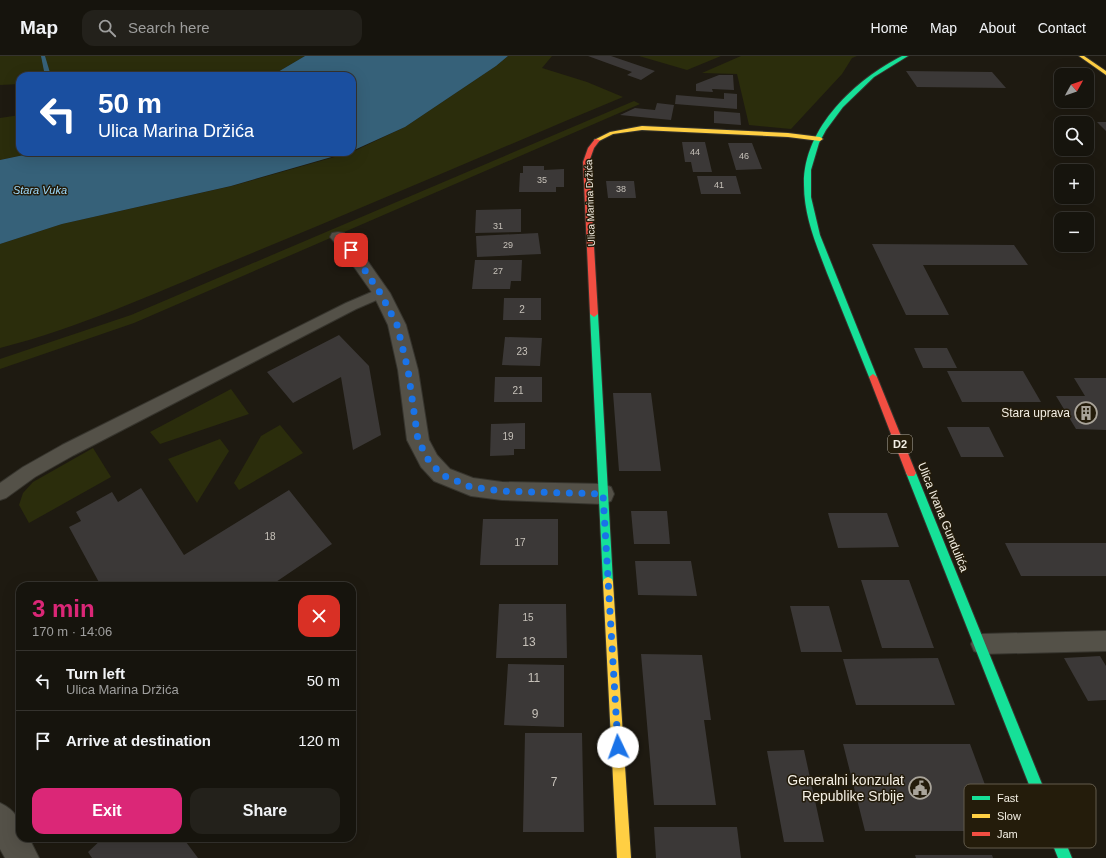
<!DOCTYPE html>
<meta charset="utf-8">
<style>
:root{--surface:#16140d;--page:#23211b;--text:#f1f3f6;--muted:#9e9e9d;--line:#35332e;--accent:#db2777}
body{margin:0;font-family:Arial,sans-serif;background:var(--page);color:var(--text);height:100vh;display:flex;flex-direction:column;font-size:15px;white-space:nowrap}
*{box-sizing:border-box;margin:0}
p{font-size:13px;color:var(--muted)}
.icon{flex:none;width:22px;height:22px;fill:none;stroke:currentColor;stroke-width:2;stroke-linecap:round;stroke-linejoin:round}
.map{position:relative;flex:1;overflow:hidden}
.sheet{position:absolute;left:16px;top:526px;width:340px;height:260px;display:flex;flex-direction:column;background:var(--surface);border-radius:12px;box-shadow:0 4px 16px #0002,0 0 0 1px var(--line)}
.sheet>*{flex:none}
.banner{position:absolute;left:16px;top:16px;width:340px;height:84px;border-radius:12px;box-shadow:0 4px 16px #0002,0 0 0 1px var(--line);background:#1a4fa0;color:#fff;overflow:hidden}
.needle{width:26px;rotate:50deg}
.fabs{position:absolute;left:1054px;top:12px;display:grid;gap:8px}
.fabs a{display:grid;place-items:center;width:40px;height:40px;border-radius:8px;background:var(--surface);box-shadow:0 4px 16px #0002,0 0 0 1px var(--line);font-size:20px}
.pin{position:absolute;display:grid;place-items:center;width:34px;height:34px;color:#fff;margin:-17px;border-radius:8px;box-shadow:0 2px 6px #0006}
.me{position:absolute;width:44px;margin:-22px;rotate:357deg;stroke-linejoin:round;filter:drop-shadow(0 0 3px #0008)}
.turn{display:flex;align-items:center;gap:14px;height:84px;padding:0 16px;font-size:18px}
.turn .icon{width:52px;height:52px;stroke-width:2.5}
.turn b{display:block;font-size:28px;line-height:34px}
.round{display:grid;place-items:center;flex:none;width:42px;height:42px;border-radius:12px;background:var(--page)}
.summary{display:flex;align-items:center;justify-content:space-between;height:68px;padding:0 16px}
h1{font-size:24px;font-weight:700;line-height:30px;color:var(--accent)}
.primary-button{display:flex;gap:8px;margin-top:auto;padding:8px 16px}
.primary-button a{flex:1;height:46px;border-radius:12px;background:var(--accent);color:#fff;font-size:16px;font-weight:700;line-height:46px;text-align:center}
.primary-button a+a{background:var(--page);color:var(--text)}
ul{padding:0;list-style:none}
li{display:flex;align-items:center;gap:12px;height:60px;padding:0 16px;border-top:1px solid var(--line)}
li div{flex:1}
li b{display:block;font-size:15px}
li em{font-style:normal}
header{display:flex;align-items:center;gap:24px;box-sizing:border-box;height:56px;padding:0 20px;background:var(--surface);border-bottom:1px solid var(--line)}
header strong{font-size:19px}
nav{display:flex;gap:22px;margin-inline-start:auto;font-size:14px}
.search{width:280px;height:36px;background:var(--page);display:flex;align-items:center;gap:10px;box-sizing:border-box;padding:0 14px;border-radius:12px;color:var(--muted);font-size:15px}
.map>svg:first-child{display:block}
.green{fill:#2b2d0c}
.water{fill:#366179}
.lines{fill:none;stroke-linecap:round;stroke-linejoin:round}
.stream{fill:#366179;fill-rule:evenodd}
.building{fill:#3b3837}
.lane-casing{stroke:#36342d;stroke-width:2}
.street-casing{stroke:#36342d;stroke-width:2}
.fast-casing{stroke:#36342d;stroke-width:2}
.slow-casing{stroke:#36342d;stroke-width:2}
.jam-casing{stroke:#36342d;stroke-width:2}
.lane{fill:#545148;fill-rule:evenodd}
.street{fill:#545148;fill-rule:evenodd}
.fast{fill:#16e098;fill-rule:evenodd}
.slow{fill:#ffcf43;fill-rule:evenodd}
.jam{fill:#f24e42;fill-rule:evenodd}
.route{stroke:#1a73e8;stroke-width:7;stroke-dasharray:0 12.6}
.labels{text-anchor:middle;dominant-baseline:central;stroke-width:3;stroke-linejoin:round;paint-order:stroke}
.far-number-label{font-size:9px;fill:#c6c1b9}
.far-street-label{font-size:10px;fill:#f4efe4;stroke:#241c0b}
.number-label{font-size:10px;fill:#c6c1b9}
.far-water-label{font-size:11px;font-style:italic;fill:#9fdbfd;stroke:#241c0b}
.shield{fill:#241c0b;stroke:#b6b0a3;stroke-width:1}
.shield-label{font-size:11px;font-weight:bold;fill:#f4efe4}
.poi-label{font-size:12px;fill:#f4efe4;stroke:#241c0b;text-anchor:end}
.street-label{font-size:12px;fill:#f4efe4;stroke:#241c0b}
.near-number-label{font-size:12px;fill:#c6c1b9}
.near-poi-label{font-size:14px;fill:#f4efe4;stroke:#241c0b;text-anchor:end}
.key{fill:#241c0b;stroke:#625b4c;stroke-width:1}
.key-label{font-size:11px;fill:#f4efe4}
</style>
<header>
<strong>Map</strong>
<div class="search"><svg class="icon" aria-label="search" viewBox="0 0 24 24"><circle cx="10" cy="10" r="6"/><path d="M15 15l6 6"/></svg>Search here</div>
<nav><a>Home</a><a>Map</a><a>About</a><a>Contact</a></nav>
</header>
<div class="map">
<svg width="1106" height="802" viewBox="0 0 1106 802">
<rect width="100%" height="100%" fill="#1e1a11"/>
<path class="green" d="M0,0h305l-34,20h-251v8l-20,1z
M508,0h44l-10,12 45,14 36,15c-132,55 -263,112 -395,166 -75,31 -150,65 -228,85v-104l62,-20 170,-38 120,-34 53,-25 91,-61z
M639,0h82l-34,14z
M741,0h116l-5,2 -10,16 -51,55 -42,-4 -12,-51 -35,-1z
M634,45l6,3 -506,219 -134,46v-10l131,-44z
M20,59v37h18l-38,8v-42z
M231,333l18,25 -89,30 -10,-12z
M280,369l23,28 -64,37 -5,-7 27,-47z
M220,383l9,12 -32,52 -29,-44z
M93,392l18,29 -82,46 -10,-18 4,-12 10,-11z"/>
<path class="water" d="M305,0h203l-12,10 -91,61 -53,24v-75h-81z
M38,96h311l-118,34 -169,38 -62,20v-84z"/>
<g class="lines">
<path class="stream" d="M41,0h4l6,20h-6z"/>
</g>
<path class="building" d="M588,0h23l44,15 -14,9 -14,-5 5,-3z
M906,15l86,1 14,16 -89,-1z
M719,19h14l1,15 -22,-1 1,3 -17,-1v-7z
M724,37l13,1v15l-62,-5 1,-9 48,4z
M657,47l17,2 -3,15 -51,-5 15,-7 20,2z
M714,55l26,2 1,12 -27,-2z
M1097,66h9v9z
M682,86h23l7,30h-19l-2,-10h-6z
M728,87h24l10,26 -26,1z
M523,110h21v4l20,-1v18h-8v5h-37l1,-19h3z
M697,120h39l5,18h-40z
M606,125h28l2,17h-28z
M521,153v23l-46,1 1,-23z
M538,177l3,21 -64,3 -1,-21z
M872,188l142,1 14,20h-105l26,50h-43z
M475,204h47l-1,21h-10l-1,8h-38z
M504,242h37v22h-38z
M339,279l30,31 12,69 -28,15 -12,-73 -48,26 -26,-31z
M505,281l37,1 -2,28 -38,-1z
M914,292h33l10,20h-34z
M947,315h76l18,31h-79z
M495,321h47v25h-48z
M1074,322h32v52l-30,-1 -20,-33h29z
M613,337h38l10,78h-42z
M525,367v26h-11v6l-24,1 1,-32z
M947,371h42l15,30h-43z
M141,432l43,67 105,-65 43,54 -62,42h-169l-32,-59 12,-6 -5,-9 36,-20 6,10z
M631,455h36l3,33h-36z
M828,457h59l12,34 -61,1z
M483,463h75v46h-78z
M1005,487h101v33h-85z
M635,505h56l6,35 -59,-1z
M861,524h48l25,68h-52z
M499,548h67l1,54h-71z
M790,550h39l13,46h-41z
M641,598l61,1 9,65h-7l12,85h-62z
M1100,600l6,10v34l-18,1 -24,-43z
M938,602l17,47h-99l-13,-46z
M508,608l56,1v62l-60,-2z
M525,677h57l2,99h-61z
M843,688h127l32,87h-137z
M804,694l20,92h-40l-17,-91z
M654,771h83l4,31h-85z
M103,782h80l15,20h-106l-4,-6z
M915,799h77l1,3h-77z"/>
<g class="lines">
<g class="lane-casing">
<path id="lane" d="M381,232l5,2 2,3 -2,3 -30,13 -282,146 -39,22 -29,21 -6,2v-17l23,-16 39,-22 284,-142z
M1106,575v20l-125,3 -7,-3 -3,-7 3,-7 7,-3z"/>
</g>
<g class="street-casing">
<path id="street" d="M338,176l6,1 13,13 33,47 16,32 12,45 11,70 8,15 13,14 23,9 29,4 101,2 8,3 3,7 -3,7 -8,3 -101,-4 -31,-4 -37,-15 -13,-14 -14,-27 -9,-70 -10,-45 -15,-31 -28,-40 -15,-17 2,-4z
M0,747c17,8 20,17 20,35h9l10,20h-34l-5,-9z"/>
</g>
<g class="fast-casing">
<path id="fast" d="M902,0h6l-34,21 -31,30 -17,23 -7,13 -8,27v27l9,38 57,142 -4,3 -4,-3c-14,-35 -28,-69 -42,-104 -11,-29 -23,-57 -23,-88 -1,-57 51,-105 98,-129z
M594,255l4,3 15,268 -1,3 -4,2 -4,-2 -1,-3 -13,-268z
M911,413l3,1 2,3 156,385h-14l-152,-385 2,-3z"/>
</g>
<g class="slow-casing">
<path id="slow" d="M1079,0h5l22,15v4z
M642,70l146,7 32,4 3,2 -3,2 -32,-4 -146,-7 -29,4 -16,8 -3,-2 16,-8z
M608,521l4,2 1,3 18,276h-14l-14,-276 1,-3z"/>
</g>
<g class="jam-casing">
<path id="jam" d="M595,83l5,1 -6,8 -5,14 9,152 -4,3 -4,-3 -7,-152 5,-14z
M873,318l4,3 39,96 -2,3h-6l-2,-3 -37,-96z"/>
</g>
<use href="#lane" class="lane"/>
<use href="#street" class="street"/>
<use href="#fast" class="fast"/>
<use href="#slow" class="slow"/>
<use href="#jam" class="jam"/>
</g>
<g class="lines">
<path class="route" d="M351,194l30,44 16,31 11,45 10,70 11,21 13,14 29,12 31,4 101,3 15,253"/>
</g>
<defs>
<g id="building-ring" transform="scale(1.15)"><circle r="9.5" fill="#241c0b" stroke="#a9a49a" stroke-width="1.5"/><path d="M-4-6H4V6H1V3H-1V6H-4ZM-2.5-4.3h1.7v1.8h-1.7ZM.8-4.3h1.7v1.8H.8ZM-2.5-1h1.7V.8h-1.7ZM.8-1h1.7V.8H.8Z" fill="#a9a49a"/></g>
<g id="civic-ring" transform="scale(1.15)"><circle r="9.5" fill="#241c0b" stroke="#a9a49a" stroke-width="1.5"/><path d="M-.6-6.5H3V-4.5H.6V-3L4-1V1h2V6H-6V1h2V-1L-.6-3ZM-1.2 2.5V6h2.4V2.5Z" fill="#a9a49a"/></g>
</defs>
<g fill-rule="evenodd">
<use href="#building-ring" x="1086" y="357"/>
<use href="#civic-ring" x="920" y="732"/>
</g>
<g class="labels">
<g class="far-number-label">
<text x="695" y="96">44</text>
<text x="744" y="100">46</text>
<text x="542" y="124">35</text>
<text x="719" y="129">41</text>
<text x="621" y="133">38</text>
<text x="498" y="170">31</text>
<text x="508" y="189">29</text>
<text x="498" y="215">27</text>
</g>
<g class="far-street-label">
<text transform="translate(590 147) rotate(-92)">Ulica Marina Držića</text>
</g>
<g class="number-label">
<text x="522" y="253">2</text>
<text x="522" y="295">23</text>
<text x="518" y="334">21</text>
<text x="508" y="380">19</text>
<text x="270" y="480">18</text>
<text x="520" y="486">17</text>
<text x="528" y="561">15</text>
</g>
<g class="far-water-label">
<text x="40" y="134">Stara Vuka</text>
</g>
<rect class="shield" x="888" y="379" width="24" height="18" rx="3"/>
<g class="shield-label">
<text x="900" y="388">D2</text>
</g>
<g class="poi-label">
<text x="1070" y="357">Stara uprava</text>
</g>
<g class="street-label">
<text transform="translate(943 461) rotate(68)">Ulica Ivana Gundulića</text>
</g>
<g class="near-number-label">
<text x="529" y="586">13</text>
<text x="534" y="622">11</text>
<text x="535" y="658">9</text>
<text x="554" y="726">7</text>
</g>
<g class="near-poi-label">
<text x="904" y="724">Generalni konzulat<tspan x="904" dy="16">Republike Srbije</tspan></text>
</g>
</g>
<rect x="964" y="728" width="132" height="64" rx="6" class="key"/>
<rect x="972" y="740" width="18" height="4" fill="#16e098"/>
<rect x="972" y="758" width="18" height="4" fill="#ffcf43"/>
<rect x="972" y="776" width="18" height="4" fill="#f24e42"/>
<g class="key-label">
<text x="997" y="746">Fast</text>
<text x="997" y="764">Slow</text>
<text x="997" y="782">Jam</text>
</g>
</svg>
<div class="fabs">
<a><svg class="needle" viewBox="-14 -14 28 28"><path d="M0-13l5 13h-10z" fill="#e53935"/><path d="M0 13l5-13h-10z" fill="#9e9e9d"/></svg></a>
<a><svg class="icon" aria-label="search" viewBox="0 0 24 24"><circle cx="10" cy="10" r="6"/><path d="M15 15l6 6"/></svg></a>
<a>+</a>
<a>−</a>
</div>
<div class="pin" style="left:351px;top:194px;background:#d93025"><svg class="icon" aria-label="arrive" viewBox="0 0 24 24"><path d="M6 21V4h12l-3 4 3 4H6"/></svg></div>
<svg class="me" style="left:618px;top:691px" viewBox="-20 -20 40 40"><circle r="19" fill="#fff"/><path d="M0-13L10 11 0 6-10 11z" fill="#1a73e8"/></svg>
<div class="banner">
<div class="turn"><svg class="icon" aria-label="left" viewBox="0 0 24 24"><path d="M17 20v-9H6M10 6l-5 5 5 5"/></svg><div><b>50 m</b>Ulica Marina Držića</div></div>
</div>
<section class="sheet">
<div class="summary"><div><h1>3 min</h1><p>170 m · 14:06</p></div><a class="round" style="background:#d93025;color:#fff"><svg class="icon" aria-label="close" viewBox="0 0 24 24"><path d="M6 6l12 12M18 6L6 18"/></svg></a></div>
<ul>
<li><svg class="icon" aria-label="left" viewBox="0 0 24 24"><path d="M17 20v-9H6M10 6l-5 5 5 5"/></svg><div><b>Turn left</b><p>Ulica Marina Držića</p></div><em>50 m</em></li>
<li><svg class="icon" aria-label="arrive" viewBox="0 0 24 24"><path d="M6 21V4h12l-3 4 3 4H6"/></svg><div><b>Arrive at destination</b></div><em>120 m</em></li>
</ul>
<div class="primary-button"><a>Exit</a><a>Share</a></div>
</section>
</div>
